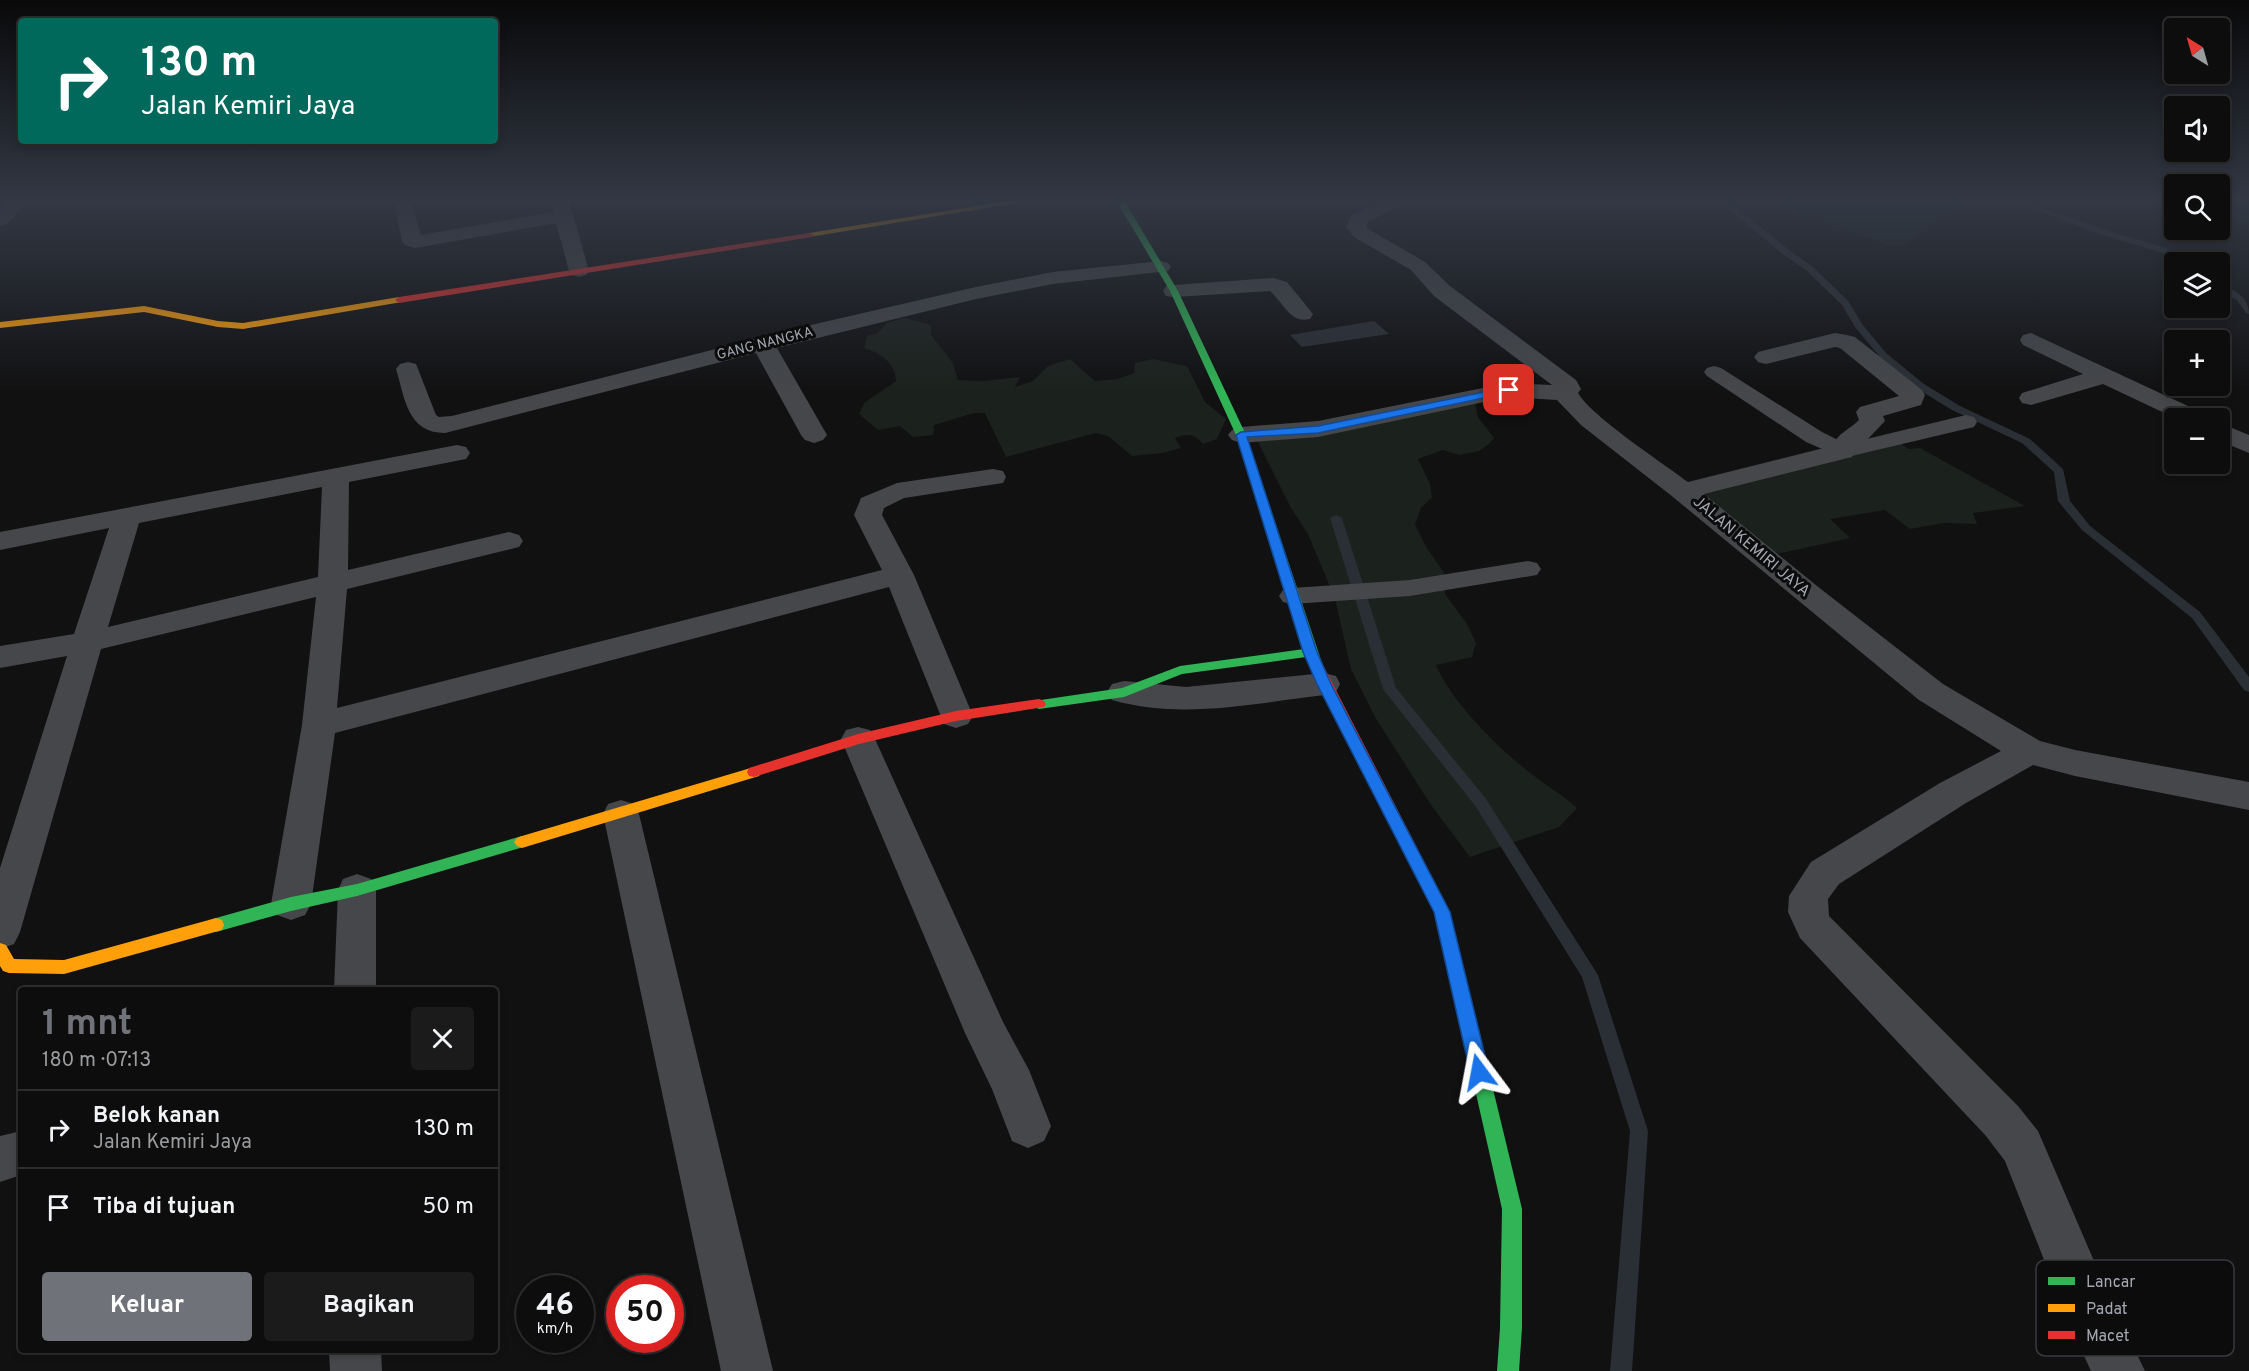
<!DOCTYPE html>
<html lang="id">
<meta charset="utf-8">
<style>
:root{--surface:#0d0d0e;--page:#1b1b1c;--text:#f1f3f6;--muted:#9a9c9e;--line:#2d2d2e;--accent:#707279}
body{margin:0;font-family:Overpass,sans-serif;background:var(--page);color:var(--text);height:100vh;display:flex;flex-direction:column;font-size:22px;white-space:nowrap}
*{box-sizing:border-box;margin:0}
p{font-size:20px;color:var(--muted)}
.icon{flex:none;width:33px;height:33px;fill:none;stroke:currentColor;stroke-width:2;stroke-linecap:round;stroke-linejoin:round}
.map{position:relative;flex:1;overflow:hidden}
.details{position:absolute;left:18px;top:987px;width:480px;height:366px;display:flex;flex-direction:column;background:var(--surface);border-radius:6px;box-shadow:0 3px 9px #0003,0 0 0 2px var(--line)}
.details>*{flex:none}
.banner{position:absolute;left:18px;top:18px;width:480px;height:126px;border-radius:6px;box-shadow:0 3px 9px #0003,0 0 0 2px var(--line);background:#00695c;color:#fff;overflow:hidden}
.needle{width:39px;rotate:323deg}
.fabs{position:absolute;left:2164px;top:18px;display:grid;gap:12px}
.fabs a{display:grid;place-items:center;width:66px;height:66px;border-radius:6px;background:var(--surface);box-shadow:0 3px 9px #0003,0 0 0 2px var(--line);font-size:30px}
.speed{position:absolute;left:516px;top:1275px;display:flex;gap:12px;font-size:30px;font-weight:700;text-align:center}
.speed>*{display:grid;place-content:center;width:78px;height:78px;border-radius:50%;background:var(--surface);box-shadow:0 3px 9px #0003,0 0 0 2px var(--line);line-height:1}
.speed small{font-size:15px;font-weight:400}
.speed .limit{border:9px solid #d22;background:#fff;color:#111}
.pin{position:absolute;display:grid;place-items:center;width:51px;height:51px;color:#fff;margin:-26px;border-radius:12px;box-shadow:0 3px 9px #0006}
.me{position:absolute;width:66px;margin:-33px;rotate:347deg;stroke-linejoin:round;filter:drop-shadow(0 0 4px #0008)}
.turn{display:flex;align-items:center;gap:21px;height:126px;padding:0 24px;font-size:27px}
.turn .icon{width:78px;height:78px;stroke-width:2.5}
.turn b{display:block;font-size:42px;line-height:51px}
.round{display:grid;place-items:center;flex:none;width:63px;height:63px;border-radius:6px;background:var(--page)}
.summary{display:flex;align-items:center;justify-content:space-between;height:102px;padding:0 24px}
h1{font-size:36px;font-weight:700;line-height:45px;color:var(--accent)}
.action{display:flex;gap:12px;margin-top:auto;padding:12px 24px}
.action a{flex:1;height:69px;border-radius:6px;background:var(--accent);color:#fff;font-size:24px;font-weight:700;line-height:69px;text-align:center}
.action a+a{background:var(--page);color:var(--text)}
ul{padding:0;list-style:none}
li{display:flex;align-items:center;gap:18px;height:78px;padding:0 24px;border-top:2px solid var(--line)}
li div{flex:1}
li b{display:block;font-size:22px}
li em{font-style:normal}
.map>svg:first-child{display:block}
.green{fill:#1b211c}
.water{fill:#2a2f35}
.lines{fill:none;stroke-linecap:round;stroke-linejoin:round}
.stream{fill:#2a2f35;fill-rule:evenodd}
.lane{fill:#45474a;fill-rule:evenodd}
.street{fill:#45474a;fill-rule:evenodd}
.fast{fill:#30b455;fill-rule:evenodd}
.slow{fill:#ff9f0a;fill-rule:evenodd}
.jam{fill:#e5322d;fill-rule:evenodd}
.route{fill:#1a73e8;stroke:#114b97;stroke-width:1.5}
.labels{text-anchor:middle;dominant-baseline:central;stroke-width:6;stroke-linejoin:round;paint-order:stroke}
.far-street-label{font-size:14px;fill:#a3a7b1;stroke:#0c0c0d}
.street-label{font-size:16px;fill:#a3a7b1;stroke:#0c0c0d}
.key{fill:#0c0c0d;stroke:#393a3e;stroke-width:1.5}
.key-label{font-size:16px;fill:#a3a7b1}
</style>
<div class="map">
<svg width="2249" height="1371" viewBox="0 0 2249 1371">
<rect width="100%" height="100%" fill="#111112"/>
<path class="green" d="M1762,200h187l13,5 -53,37 -9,3h-12z
M2220,200h29v28l-29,-11z
M904,318l27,7v10l22,28 5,17 25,1 37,-4 -5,10 18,-6 15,-15 22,-7 25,22 23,-2 16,-6 1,-10 18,-4 34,7 18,36 21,17 -9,20 -14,5c-8,-10 -16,-11 -28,-6l6,10 -18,5 -31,3 -24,-20 -12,-3 -90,24 -21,-44h-11l-40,12 -1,10 -20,2 -13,-11 -22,4 -19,-16 5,-11 32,-22c-1,-19 -16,-28 -32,-33l3,-12 11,-3 9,-10z
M1474,397l4,20 16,21 -4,5 -11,8 -20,4 -16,-5 -25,9 12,25 2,13 -11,11 -6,17 12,23 17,25 1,21 22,30 9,19 -4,14 -36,8c15,37 65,86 97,110 15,12 30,20 44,33l-18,19 -89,30 -39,-52 -56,-88 -24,-48 -16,-70 -27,-65 -17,-26 -37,-74z
M1894,439l15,10 11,-1 105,58 -52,7 4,11 -33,-1 -34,6 -25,-19 -55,9 20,19 -87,19 -80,-66z"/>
<path class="water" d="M1374,321l15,13 -87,13 -12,-12z"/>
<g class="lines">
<path class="stream" d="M1718,200h9l63,51 22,15 37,36 13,22 24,29 38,31 36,22 70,33 33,30 7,32 20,25 110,86 49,65v15l-5,-2 -52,-72 -110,-88 -24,-29 -4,-29 -32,-29 -70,-33 -36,-22 -36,-31 -25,-30 -13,-22 -36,-35 -22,-15z
M2009,200h12l88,31 57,17 28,14h-10l-24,-10 -57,-17z
M2220,284c15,6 29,13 29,30l-3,-1 -9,-13 -17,-9z
M1336,515l6,3 54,170 90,111 112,176 50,156 -16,240h-22l20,-240 -48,-154 -106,-170 -93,-118 -53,-171z"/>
<path class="lane" d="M1714,366l7,2 101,64 24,12 120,-29 8,2 3,5 -3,5 -131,31 -37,-16 -99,-66 -3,-4 3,-4z
M1528,561l9,2 4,6 -4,6 -127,21 -118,8 -9,-2 -4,-6 4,-6 9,-2 118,-8z"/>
<path class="street" d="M10,200h20l-23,24 -7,2v-17z
M551,200h18l20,71 -3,4 -7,2 -7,-2 -3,-4 -13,-48 -141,25 -10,-3 -3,-4 -7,-33 3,-4h14l9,31 133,-23z
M1381,200h24l-2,4 -35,18 -2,4 2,3 57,33 25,24 126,94 5,9 -3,4c14,24 85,70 110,89l144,-36c5,-12 18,-17 27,-26l-3,-8 4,-5 39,-11 -59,-48 -5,-1 -69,17 -8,-2 -4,-5 4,-5 77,-19 12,2 8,2 67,53 3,5 -4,10 -38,11 2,5 -19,20 -8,5 -6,11 -148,37 113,92 126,98 97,57 35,9 174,32v28l-174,-34 -42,-11 -67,38 -127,81 -11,15 1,17 189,190 20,25 75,174 32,66h-54l-22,-48 -64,-162 -19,-25 -186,-198 -12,-26 1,-16 22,-34 129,-79 61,-32 -82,-51 -246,-203 -92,-72 -24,-25 -49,-3 -190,40 -77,6 -9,-3 -4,-5 4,-5 9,-3 77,-6 190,-38 44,2 -118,-89 -23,-26 -57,-33 -8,-10 6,-12z
M1161,261l7,2 3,4 -3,4 -115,13 -77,15 -199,49 50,87 -4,5 -9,3 -9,-3 -4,-5 -45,-82 -311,80c-38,0 -40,-35 -49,-64l4,-5 8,-2 8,2 20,51 3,2 13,-1 346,-88 178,-41 77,-15z
M1273,278l14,4 26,32 -3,5c-20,5 -27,-17 -40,-28l-96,6 -8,-1 -3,-5 3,-5 8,-1z
M2031,333l172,80 4,5h-32l-72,-34 -72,21 -9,-2 -3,-5 3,-5 61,-19 -60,-29 -3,-5 3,-5z
M2220,423l29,12v18l-29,-12z
M457,445l9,2 4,6 -4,6 -117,23 -1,88 161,-38 10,3 4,6 -4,6 -172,42 -10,119 545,-138 -28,-55 7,-17 36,-15 96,-14 10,2 3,6 -3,6 -99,15 -20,10 -2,7 32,60 59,141 -5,8 -12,4 -12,-4 -55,-137 -554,146 -24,171 -6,11 -14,5 -14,-5 -6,-11 31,-179 14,-128 -215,52 -81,283 -6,12 -14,5v-81l67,-212 -67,12v-22l74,-12 35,-106 -109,22v-18zM322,487l-4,90 -210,50 31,-104z
M1324,673l12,3 4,8 -4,8 -12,3c-69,8 -143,25 -212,5l-5,-8 5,-8 12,-3 62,6z
M858,727l12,3 5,9 128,283 26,48 22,56 -7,15 -16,7 -16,-7 -20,-52 -27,-56 -124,-294 5,-9z
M621,800l13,4 5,10 134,557h-52l-118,-557 5,-10z
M357,874l14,5 5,11v100h-42l4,-100 5,-11z
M21,1131v44l-21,7v-46z
M329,1350h52l1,21h-52z"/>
<path class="fast" d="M1116,200h8l54,91 68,144 76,228 -2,3h-10l-4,-9 -124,17 -58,23 -85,12 -5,-2 -2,-3 2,-3 88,-13 58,-22 124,-17 -68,-214 -66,-144z
M522,836l5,2 3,4 -3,4 -170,50 -66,15 -75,21 -6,-2 -2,-5 2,-5 6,-2 75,-21 66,-13z
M1455,958l6,2 2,5 59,244v119l-3,43h-22l3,-43 2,-119 -55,-244 2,-5z"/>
<path class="slow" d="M1014,200h20l-225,37 -4,-2 4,-2z
M399,297l3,1v4l-159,27 -25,-2 -74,-15 -144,16v-6l144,-16 74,15 25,2z
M754,767l5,1 2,4 -2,4 -237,72 -5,-2 -3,-4 3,-4 5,-2z
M216,918l6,2 2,5 -2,5 -158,44 -55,-1 -6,-2 -3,-5v-23l6,2 8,14 50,1z"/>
<path class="jam" d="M809,233l4,2 -1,2 -413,66 -4,-3 4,-3z
M1315,659l7,4 128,249 13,53 -2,5 -6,2 -6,-2 -2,-5 -13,-53 -126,-249z
M1039,699l5,2 2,3 -2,3 -88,14 -97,23 -105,33 -5,-1 -2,-4 2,-4 109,-34 98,-23z"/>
</g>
<linearGradient id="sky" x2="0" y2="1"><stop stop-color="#09090a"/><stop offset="0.51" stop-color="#323844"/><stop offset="1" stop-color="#323844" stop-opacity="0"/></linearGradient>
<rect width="2249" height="392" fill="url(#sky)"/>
<path class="route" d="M1509,387l5,3 -2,2 -194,41 -71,4 70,215 14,32 119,228 39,160 -3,6 -7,2 -6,-2 -3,-6 -36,-160 -117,-228 -14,-32 -67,-217 5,-3 77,-6z"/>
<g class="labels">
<g class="far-street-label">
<text transform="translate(765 344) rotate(-14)">GANG NANGKA</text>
</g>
<g class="street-label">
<text transform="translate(1751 547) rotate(40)">JALAN KEMIRI JAYA</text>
</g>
</g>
<rect x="2036" y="1260" width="198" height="96" rx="9" class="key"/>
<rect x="2048" y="1277" width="27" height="8" fill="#30b455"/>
<rect x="2048" y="1304" width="27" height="8" fill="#ff9f0a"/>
<rect x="2048" y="1331" width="27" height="8" fill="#e5322d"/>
<g class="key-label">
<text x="2086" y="1287">Lancar</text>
<text x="2086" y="1314">Padat</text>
<text x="2086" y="1341">Macet</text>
</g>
</svg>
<div class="fabs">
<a><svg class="needle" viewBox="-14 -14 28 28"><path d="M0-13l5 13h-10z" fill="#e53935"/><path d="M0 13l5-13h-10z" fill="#9a9c9e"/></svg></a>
<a><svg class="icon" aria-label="sound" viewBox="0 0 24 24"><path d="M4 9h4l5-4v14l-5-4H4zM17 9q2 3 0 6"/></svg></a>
<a><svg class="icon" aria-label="search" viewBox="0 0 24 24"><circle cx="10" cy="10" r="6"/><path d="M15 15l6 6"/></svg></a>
<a><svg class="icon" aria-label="layers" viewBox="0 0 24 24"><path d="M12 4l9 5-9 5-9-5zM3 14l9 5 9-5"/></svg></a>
<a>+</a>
<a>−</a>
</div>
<div class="speed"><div>46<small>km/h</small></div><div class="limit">50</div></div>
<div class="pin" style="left:1509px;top:390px;background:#d93025"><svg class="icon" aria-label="arrive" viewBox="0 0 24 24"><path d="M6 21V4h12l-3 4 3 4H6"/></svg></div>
<svg class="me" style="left:1479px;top:1072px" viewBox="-20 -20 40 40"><path d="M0-17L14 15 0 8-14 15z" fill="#1a73e8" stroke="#fff" stroke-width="4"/></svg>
<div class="banner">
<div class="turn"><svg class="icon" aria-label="right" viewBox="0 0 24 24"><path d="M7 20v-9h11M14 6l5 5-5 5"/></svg><div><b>130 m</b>Jalan Kemiri Jaya</div></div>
</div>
<section class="details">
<div class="summary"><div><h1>1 mnt</h1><p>180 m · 07:13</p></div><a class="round"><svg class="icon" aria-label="close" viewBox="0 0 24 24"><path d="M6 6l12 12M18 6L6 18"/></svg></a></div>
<ul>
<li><svg class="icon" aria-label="right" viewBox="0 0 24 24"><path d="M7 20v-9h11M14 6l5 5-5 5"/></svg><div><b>Belok kanan</b><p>Jalan Kemiri Jaya</p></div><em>130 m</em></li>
<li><svg class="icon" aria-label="arrive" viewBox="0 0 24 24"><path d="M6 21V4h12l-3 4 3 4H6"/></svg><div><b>Tiba di tujuan</b></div><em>50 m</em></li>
</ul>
<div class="action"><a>Keluar</a><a>Bagikan</a></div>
</section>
</div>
